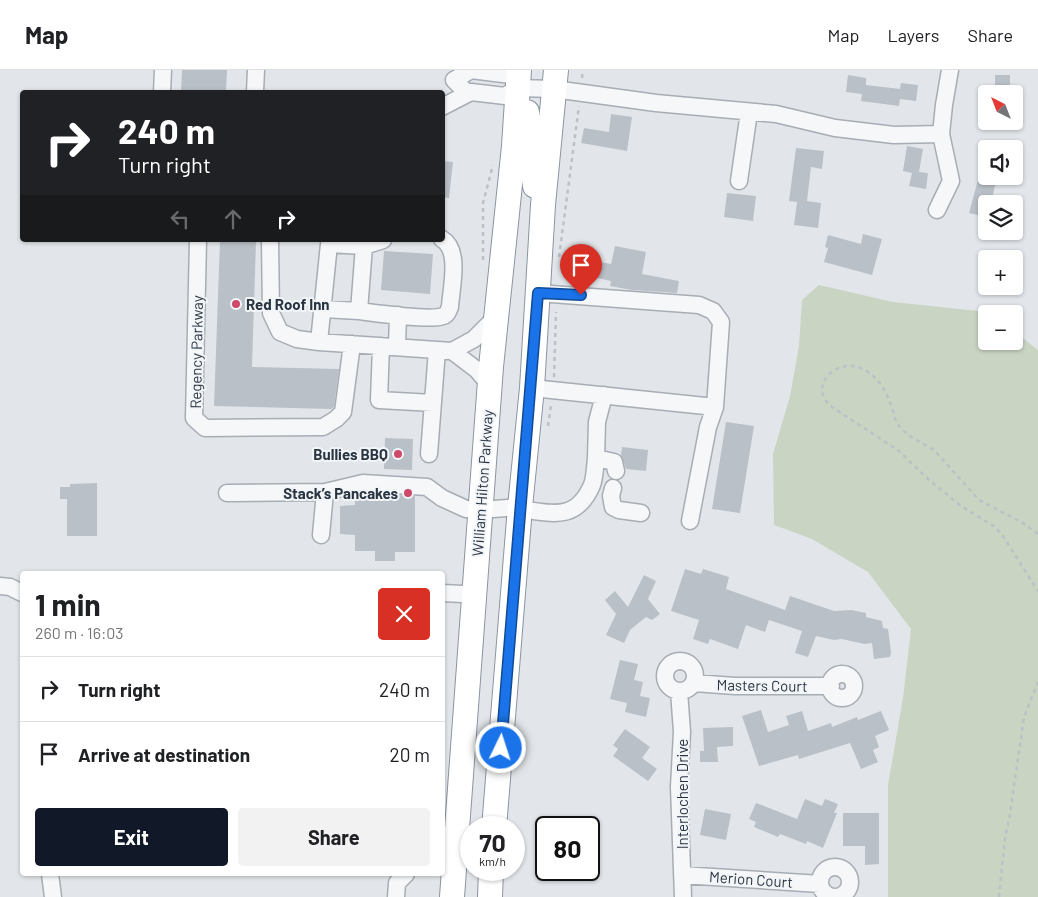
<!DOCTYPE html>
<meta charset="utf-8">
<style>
:root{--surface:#fff;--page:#f2f2f2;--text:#202124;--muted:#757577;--line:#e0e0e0;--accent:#111827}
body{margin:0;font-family:Barlow,sans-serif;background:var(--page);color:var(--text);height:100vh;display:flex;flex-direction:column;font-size:19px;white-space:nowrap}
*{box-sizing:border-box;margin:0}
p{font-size:16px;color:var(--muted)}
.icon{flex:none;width:28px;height:28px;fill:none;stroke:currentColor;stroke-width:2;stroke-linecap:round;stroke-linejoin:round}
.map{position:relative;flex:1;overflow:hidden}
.drawer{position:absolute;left:20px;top:501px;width:425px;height:305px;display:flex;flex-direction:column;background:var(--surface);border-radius:5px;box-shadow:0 1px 4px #0004}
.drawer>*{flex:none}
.top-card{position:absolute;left:20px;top:20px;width:425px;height:152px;border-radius:5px;box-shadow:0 1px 4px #0004;background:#202124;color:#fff;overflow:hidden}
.needle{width:32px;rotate:318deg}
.fabs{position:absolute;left:978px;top:15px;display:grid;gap:10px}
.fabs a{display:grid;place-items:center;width:45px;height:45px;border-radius:5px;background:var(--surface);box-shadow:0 1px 4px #0004;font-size:25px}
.speed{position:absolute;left:460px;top:746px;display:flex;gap:10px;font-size:25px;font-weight:700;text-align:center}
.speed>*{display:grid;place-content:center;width:65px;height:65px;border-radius:50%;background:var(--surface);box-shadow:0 1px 4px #0004;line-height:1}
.speed small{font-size:12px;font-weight:400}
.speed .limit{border:2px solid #111;border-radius:8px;background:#fff;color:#111}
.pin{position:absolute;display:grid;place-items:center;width:42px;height:42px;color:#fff;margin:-51px -21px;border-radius:50% 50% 50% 0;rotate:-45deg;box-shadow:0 0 5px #0007}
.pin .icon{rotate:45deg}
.me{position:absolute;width:55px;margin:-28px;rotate:4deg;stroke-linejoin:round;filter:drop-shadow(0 0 4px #0008)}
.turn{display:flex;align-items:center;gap:18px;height:105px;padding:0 15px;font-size:22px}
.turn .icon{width:65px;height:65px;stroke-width:2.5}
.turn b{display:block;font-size:35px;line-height:42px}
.lanes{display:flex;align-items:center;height:48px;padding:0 15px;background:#0003;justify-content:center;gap:25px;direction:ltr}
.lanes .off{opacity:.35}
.round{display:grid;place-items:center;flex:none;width:52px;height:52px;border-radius:5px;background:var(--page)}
.overview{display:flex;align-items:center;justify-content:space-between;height:85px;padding:0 15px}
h1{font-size:30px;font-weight:700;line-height:38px}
.button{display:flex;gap:10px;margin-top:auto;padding:10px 15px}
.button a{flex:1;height:58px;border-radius:5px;background:var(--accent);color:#fff;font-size:20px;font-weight:700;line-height:58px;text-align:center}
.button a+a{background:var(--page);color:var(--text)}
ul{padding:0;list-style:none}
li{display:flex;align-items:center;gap:15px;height:65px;padding:0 15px;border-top:1px solid var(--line)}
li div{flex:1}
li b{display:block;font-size:19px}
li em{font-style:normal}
header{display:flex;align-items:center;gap:30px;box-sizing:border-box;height:70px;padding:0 25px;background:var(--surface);border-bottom:1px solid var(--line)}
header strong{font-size:24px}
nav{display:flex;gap:28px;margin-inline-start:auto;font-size:18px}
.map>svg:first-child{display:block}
.green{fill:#c9d4c3}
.building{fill:#b9c0c7}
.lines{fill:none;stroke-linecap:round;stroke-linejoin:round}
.minor-casing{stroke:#a7adb4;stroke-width:19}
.highway-casing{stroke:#8a95a1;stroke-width:26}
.path{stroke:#bcc1c6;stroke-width:2.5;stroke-dasharray:4 4;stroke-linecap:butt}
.minor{stroke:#f5f7f9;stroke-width:16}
.highway{stroke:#fff;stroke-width:24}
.route-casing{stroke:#114b97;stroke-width:12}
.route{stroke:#1a73e8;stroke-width:9}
.poi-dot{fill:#ce4969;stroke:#f2f5f8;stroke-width:2}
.labels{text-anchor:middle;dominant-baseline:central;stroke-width:4;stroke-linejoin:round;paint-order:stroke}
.poi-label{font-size:15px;font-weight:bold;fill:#2a3542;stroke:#f2f5f8;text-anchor:end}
.street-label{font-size:15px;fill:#2a3542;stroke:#f2f5f8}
</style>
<header>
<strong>Map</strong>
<nav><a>Map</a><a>Layers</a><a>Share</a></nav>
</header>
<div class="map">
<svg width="1038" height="827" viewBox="0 0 1038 827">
<rect width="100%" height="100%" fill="#e2e6ea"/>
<path class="green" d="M819,215l74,17 95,10 3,2h-5v27h28v-10l24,19v547h-150v-112l15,-87 8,-69 -43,-57 -56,-33 -38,-14 -1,-71 17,-58 9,-50 3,-46z"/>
<path class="building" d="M182,0h45l-1,22h-45z
M848,5l18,3v7l34,4 1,-6 17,2 -2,16 -16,-2 -1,7 -38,-5 1,-7 -16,-2z
M995,5h15v19h-15z
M611,44l21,3 -5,34 -46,-8 3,-15 25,4z
M907,76l16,3 -4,23 9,1 -2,16 -17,-3 3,-13 -9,-2z
M796,78l28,3 -2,18 -11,-2 -4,34 14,2 -3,25 -24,-3 3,-23 -8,-1z
M442,91l11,1 -4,36 -7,-1z
M979,106h18l-6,28h-5v13l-17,-4z
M727,123l29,3 -3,25 -29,-4z
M863,164l19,5 -10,36 -48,-13 4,-14 -3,-1 3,-12 33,9z
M220,171l36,1 -4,125 87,2 -5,38 -3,2 -117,-3z
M615,176l31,6 -4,22 37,7 -2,12 -45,-3 -22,-4 1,-5 -19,-4 3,-16 16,3z
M384,181l49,3 -3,40 -49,-4z
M726,352l28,4 -14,87 -28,-4z
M385,368l28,1 -1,31 -28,-1z
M622,377l26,3 -2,21 -20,-2 -5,-14z
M97,413v53h-30v-37h-7v-12h10v-3z
M364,423l51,3v56h-20v9h-20v-10h-20v-16l-15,-1v-28l15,-1v-10z
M685,499l16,5 2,-5 26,8 -3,12 59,21 5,-14 44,15 17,-1 15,3v4l16,4 1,7 5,1 3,23 -1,5 -16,2 -2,-16 -8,1 -22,-5 -8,1 -18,-4 -8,21 -13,-4 7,-22 -33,-11 -4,12 -19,-7 -8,24 -28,-10 -2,5 -15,-5 6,-19 -28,-9z
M644,505l12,6 -8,18 12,15 -8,6 -6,-3 -16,13 -6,13 -18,-8 10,-21 -11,-14 10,-9 13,16z
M620,590l18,4 -4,16 9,2 -3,14 10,2 -4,19 -21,-5 2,-9 -17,-4z
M761,640l7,22 21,-7 -3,-9 16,-5 6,20 23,-8 1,4 25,-10 1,3 23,-9 8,19 -14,6 4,11 -6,3 5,12 -17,7 -11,-26 -51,16 -1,-4 -39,11 -17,-50z
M733,657v19l-16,1 1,15h-18v-11h4l-1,-23z
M625,659l25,18 -8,11 15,11 -9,12 -35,-25 5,-7 -5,-4z
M805,729l17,7 3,-7 13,5 -4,9h3l-14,35 -16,-7 -1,3 -26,-10 -2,3 -24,-10 2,-5 -7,-3 7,-16 41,16z
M705,739l26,5 -5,26 -26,-5z
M843,743h36v51l-14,1v-19h-22z"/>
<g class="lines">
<g class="minor-casing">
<path id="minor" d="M454,10l12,12h5l34,4 12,-8 37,1 102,14 120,11 59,14 59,7 47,-1 3,-29 6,-35
M454,10l17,-10 40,5 6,13
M162,22l1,-22
M255,22l1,-22
M442,37l29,-15
M739,111l10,-69
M937,140l14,-29 -10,-47
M198,170l-4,178 11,10 118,-1 13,-8 7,-7 9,-68
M270,170l1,73 9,19 17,7 22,3 133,9
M364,176l19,-6
M359,241c16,2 72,10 84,5 5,-1 5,-5 7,-9 1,-19 11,-57 -8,-68
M319,272l10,-98 35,2 -5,65 -36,-2
M381,276l-2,54 54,3
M397,277l1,-32
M489,314l-12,-14 -25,-19 22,-12 22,-22
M532,318l183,19 6,-85 -8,-11 -14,-6 -161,-12
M429,384l8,-104
M596,388l1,-36 7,-27
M613,418l-2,8 2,11 6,3 22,3
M227,423l98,-1 38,-9 64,4 15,11 24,11 14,1 40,-3
M520,439c32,4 56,13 72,-24 3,-8 3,-19 4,-27l18,4 2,9
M690,451l18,-94 7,-20
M321,465l4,-43
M0,516l10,1 12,6
M442,523l21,1 11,-3
M665 606a15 15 0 1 1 30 0a15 15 0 1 1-30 0Z
M830 616a12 12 0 1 1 24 0a12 12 0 1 1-24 0Z
M694,613l41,3h96
M679,621l3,41 -3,55 4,110
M820 812a15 15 0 1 1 30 0a15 15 0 1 1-30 0Z
M50,804l3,23
M682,805l138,9
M396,827l1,-14 9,-9"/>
</g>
<g class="highway-casing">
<path id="highway" d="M527,42l8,74
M494,758l26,-321 12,-119 11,-183 13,-135
M452,827l39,-530 23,-221 5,-76
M490,827l1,-27"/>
</g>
<path class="path" d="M582,8l1,-8
M559,187l20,-151
M483,190v-57l10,-38
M554,307l2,-65
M548,356l3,-21
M1038,464l-15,-11 -44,-23 -43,-48c-11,-9 -26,-13 -35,-24 -5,-5 -6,-11 -8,-17 -6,-18 -12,-31 -28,-41 -19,-12 -48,4 -42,25 1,4 4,7 6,10l70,46 30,29 32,26 34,21 8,9 35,55
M999,827l6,-59 5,-24 14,-97 14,-35"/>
<use href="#minor" class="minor"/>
<use href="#highway" class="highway"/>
</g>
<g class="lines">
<g class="route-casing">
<path id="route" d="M501,678c11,-152 26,-303 37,-455l43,2"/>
</g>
<use href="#route" class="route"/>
</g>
<g class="poi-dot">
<circle cx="236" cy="234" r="5"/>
<circle cx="398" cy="384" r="5"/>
<circle cx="408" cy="423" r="5"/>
</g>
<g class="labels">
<g class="poi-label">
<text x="246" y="234" text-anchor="start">Red Roof Inn</text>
<text x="388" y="384">Bullies BBQ</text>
<text x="398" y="423">Stack’s Pancakes</text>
</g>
<g class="street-label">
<text transform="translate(196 282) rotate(-89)">Regency Parkway</text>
<text transform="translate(482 413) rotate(-86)">William Hilton Parkway</text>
<text transform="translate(762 615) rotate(1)">Masters Court</text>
<text transform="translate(682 724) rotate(-90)">Interlochen Drive</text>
<text transform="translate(751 809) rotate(4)">Merion Court</text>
</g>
</g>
</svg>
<div class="fabs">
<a><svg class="needle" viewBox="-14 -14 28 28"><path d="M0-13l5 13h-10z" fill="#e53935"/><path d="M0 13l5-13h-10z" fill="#757577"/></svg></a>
<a><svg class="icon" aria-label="sound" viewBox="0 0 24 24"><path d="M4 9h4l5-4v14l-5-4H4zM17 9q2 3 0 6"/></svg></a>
<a><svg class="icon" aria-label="layers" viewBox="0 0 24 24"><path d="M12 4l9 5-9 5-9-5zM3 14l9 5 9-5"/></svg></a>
<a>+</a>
<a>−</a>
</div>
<div class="speed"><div>70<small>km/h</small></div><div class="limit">80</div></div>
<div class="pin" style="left:581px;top:225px;background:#d93025"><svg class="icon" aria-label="arrive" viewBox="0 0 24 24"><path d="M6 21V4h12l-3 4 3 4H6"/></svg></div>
<svg class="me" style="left:501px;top:678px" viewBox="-20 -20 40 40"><circle r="17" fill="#1a73e8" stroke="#fff" stroke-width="3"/><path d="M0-11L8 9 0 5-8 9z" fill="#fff"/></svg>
<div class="top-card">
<div class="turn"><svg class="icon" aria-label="right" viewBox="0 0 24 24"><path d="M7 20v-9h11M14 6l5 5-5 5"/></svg><div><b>240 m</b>Turn right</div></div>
<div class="lanes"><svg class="icon off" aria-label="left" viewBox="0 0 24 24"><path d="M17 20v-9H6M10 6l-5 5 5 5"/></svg><svg class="icon off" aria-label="ahead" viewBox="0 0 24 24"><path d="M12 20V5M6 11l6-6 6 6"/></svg><svg class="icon" aria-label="right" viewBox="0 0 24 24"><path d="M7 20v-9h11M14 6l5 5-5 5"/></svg></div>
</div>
<section class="drawer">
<div class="overview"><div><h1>1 min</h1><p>260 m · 16:03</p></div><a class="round" style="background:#d93025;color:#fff"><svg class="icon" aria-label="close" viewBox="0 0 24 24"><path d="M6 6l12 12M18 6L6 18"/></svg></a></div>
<ul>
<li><svg class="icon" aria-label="right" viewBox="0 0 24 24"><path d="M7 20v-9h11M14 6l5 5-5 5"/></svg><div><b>Turn right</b></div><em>240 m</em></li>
<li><svg class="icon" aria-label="arrive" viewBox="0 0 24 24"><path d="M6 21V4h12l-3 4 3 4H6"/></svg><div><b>Arrive at destination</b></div><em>20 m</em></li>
</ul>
<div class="button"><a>Exit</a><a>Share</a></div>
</section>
</div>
